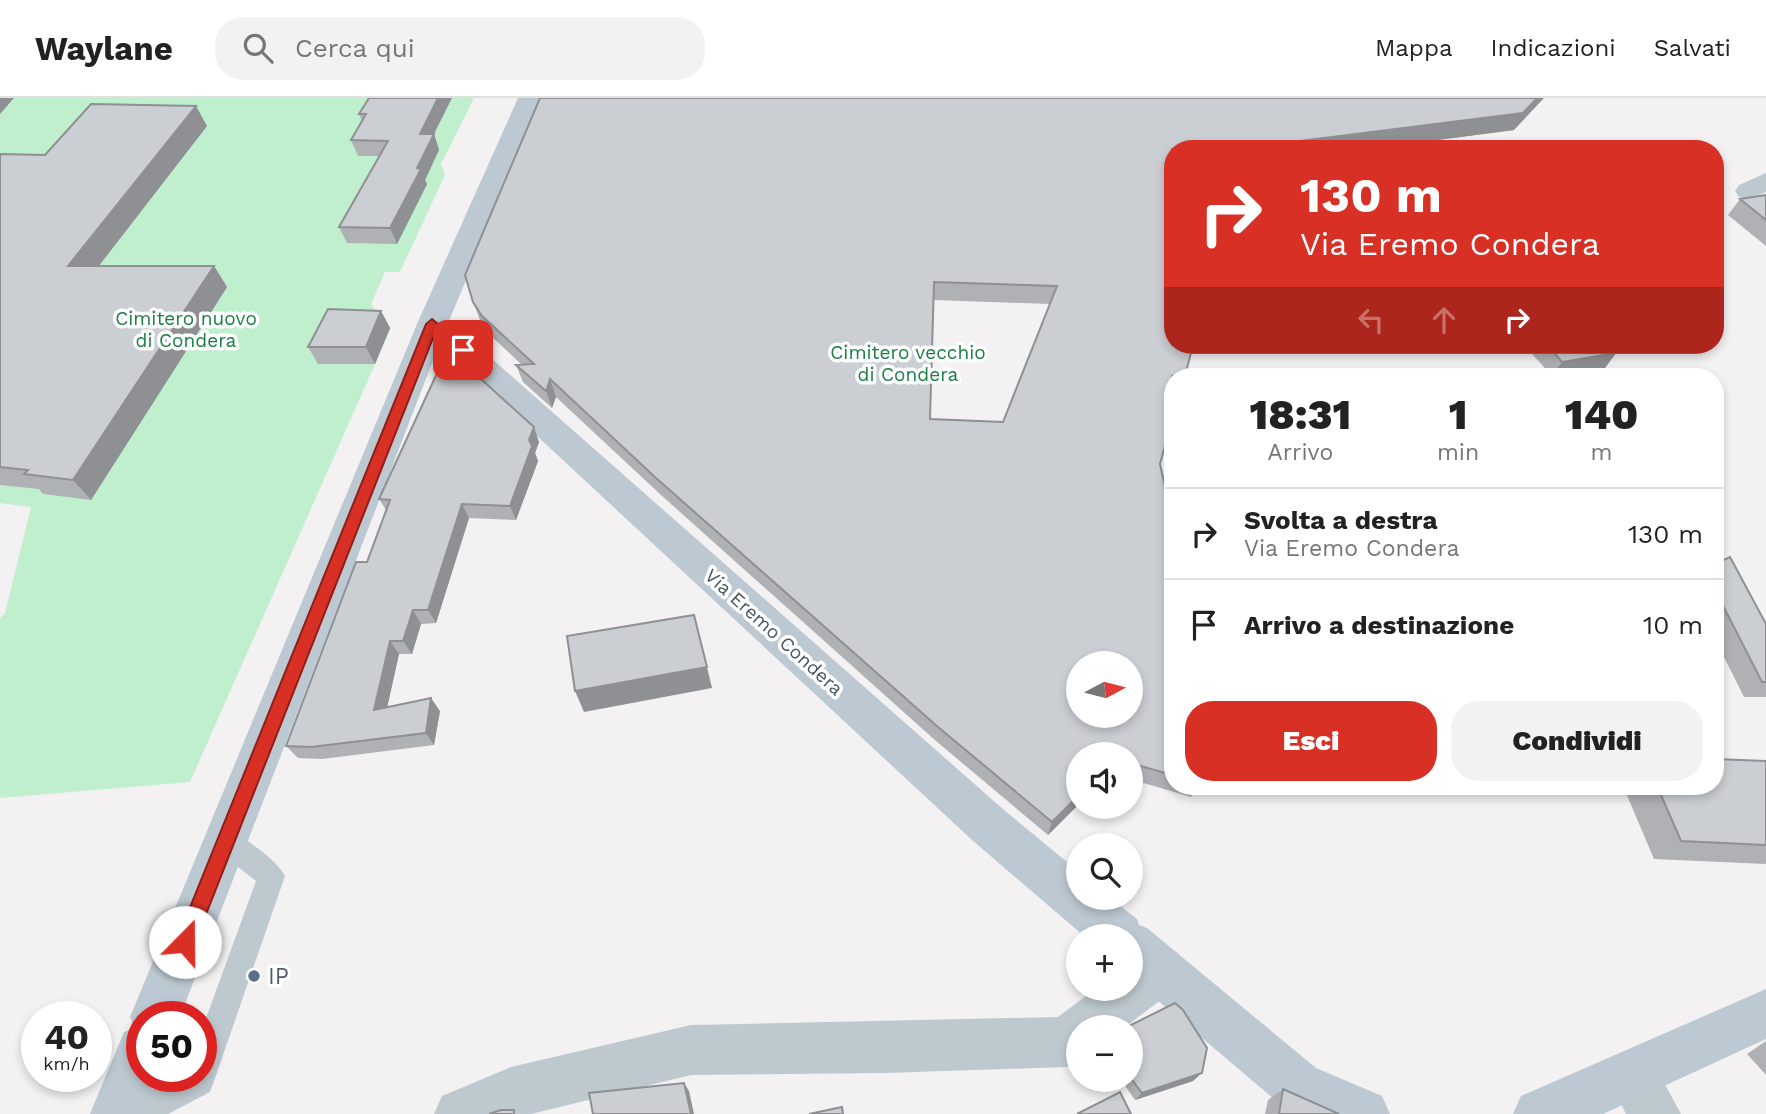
<!DOCTYPE html>
<html lang="it">
<meta charset="utf-8">
<style>
:root{--surface:#fff;--page:#f2f2f2;--text:#222;--muted:#767676;--line:#e0e0e0;--accent:#d93025}
body{margin:0;font-family:"Work Sans",sans-serif;background:var(--page);color:var(--text);height:100vh;display:flex;flex-direction:column;font-size:26px;white-space:nowrap}
*{box-sizing:border-box;margin:0}
p{font-size:23px;color:var(--muted)}
.icon{flex:none;width:38px;height:38px;fill:none;stroke:currentColor;stroke-width:2;stroke-linecap:round;stroke-linejoin:round}
.map{position:relative;flex:1;overflow:hidden}
.details{position:absolute;left:1164px;top:270px;width:560px;height:427px;display:flex;flex-direction:column;background:var(--surface);border-radius:28px;box-shadow:0 4px 10px #0003}
.details>*{flex:none}
.guide{position:absolute;left:1164px;top:42px;width:560px;height:214px;border-radius:28px;box-shadow:0 4px 10px #0003;background:#d93025;color:#fff;overflow:hidden}
.needle{width:46px;rotate:83deg}
.controls{position:absolute;left:1066px;top:553px;display:grid;gap:14px}
.controls a{display:grid;place-items:center;width:77px;height:77px;border-radius:50%;background:var(--surface);box-shadow:0 4px 10px #0003;font-size:35px}
.speed{position:absolute;left:21px;top:903px;display:flex;gap:14px;font-size:35px;font-weight:700;text-align:center}
.speed>*{display:grid;place-content:center;width:91px;height:91px;border-radius:50%;background:var(--surface);box-shadow:0 4px 10px #0003;line-height:1}
.speed small{font-size:18px;font-weight:400}
.speed .limit{border:10px solid #d22;background:#fff;color:#111}
.pin{position:absolute;display:grid;place-items:center;width:60px;height:60px;color:#fff;margin:-30px;border-radius:14px;box-shadow:0 4px 10px #0006}
.me{position:absolute;width:77px;margin:-38px;rotate:22deg;stroke-linejoin:round;filter:drop-shadow(0 0 5px #0008)}
.turn{display:flex;align-items:center;gap:24px;height:147px;padding:0 21px;font-size:32px}
.turn .icon{width:91px;height:91px;stroke-width:2.5}
.turn b{display:block;font-size:49px;line-height:60px}
.lanes{display:flex;align-items:center;height:66px;padding:0 21px;background:#0003;justify-content:center;gap:35px;direction:ltr}
.lanes .off{opacity:.35}
.eta{display:flex;justify-content:space-evenly;align-items:center;height:119px;text-align:center}
.eta b{font-size:42px;font-weight:800;line-height:49px}
.primary-button{display:flex;gap:14px;margin-top:auto;padding:14px 21px}
.primary-button a{flex:1;height:80px;border-radius:28px;background:var(--accent);color:#fff;font-size:28px;font-weight:800;line-height:80px;text-align:center}
.primary-button a+a{background:var(--page);color:var(--text)}
ul{padding:0;list-style:none}
li{display:flex;align-items:center;gap:21px;height:91px;padding:0 21px;border-top:2px solid var(--line)}
li div{flex:1}
li b{display:block;font-size:26px}
li em{font-style:normal}
header{display:flex;align-items:center;gap:42px;box-sizing:border-box;height:98px;padding:0 35px;background:var(--surface);border-bottom:2px solid var(--line)}
header strong{font-size:33px}
nav{display:flex;gap:38px;margin-inline-start:auto;font-size:24px}
.search{width:490px;height:63px;background:var(--page);display:flex;align-items:center;gap:18px;box-sizing:border-box;padding:0 24px;border-radius:28px;color:var(--muted);font-size:26px}
.map>svg:first-child{display:block}
.green{fill:#c0efce}
.lines{fill:none;stroke-linecap:round;stroke-linejoin:round}
.lane{fill:#bec9cf;fill-rule:evenodd}
.street{fill:#bec9cf;fill-rule:evenodd}
.secondary{fill:#bdc9d2;fill-rule:evenodd}
.wall{fill:#afb1b5;fill-rule:evenodd}
.shaded-wall{fill:#8e9094}
.building{fill:#cbced3;stroke:#8e9094;stroke-width:2;fill-rule:evenodd}
.route{fill:#d93025;stroke:#8d1f18;stroke-width:2}
.service-dot{fill:#5c6f8a;stroke:#fff;stroke-width:2.5}
.labels{text-anchor:middle;dominant-baseline:central;stroke-width:7;stroke-linejoin:round;paint-order:stroke}
.park-label{font-size:19px;fill:#188043;stroke:#fff}
.street-label{font-size:19px;fill:#48565e;stroke:#fff}
.near-service-label{font-size:23px;fill:#4e5e75;stroke:#fff;text-anchor:start}
</style>
<header>
<strong>Waylane</strong>
<div class="search"><svg class="icon" aria-label="search" viewBox="0 0 24 24"><circle cx="10" cy="10" r="6"/><path d="M15 15l6 6"/></svg>Cerca qui</div>
<nav><a>Mappa</a><a>Indicazioni</a><a>Salvati</a></nav>
</header>
<div class="map">
<svg width="1766" height="1016" viewBox="0 0 1766 1016">
<rect width="100%" height="100%" fill="#f3f1f1"/>
<path class="green" d="M0,0h474l-33,66 4,11 -45,97h-15l-14,32 20,24 -201,454 -190,16v-180l5,-5 26,-106 -31,-4z"/>
<g class="lines">
<path class="lane" d="M225,731c17,6 52,31 60,47l-71,205 -4,11 -42,22h-46l4,-11 51,-27h24v-44l55,-151 -40,-31 -4,-9 4,-9z"/>
<path class="street" d="M1766,75v19l-17,7 -10,-2 -4,-6 4,-6z
M1161,848l17,7 7,17 -7,17 -53,40h-47v35l-12,5 -180,6 -195,2 -160,39h-97l8,-18 69,-29 180,-42 367,-8 37,-28h35v-26l14,-10z
M1632,952l18,7 31,57h-55l-19,-39 7,-18z"/>
<path class="secondary" d="M518,0h24l-93,223 555,489 74,61v27h32l27,21 2,6 8,3 169,140 66,28 8,18h-87l-23,-10 -150,-127v-41h-46l-112,-96 -533,-495 -259,672h-38v59h15l-15,38h-52l34,-82 11,-4 -5,-11 287,-693z
M1766,891v50l-163,75h-90l8,-18z"/>
</g>
<path class="wall" d="M369,0l65,36 5,16 -14,30 2,4 -30,60 -50,-1 -8,-16 40,-71h-21l-7,-16 11,-19 -3,-7z
M540,0l974,32 -145,19h-197v196h24l-4,4 -32,115 12,54v268h25l-6,11 -61,-18v-25h-52v51l-30,30 -112,-94 -275,-246 -105,-98 -4,11 -29,-26 -7,-17h6l-33,-31 -9,-14 -7,-18zM934,202l116,4 -47,118 -73,-3z
M207,28l-108,140h115l13,21 -136,213 -48,-6 -4,-5 -39,-4v-331l45,1z
M1766,97v51l-38,-31 12,-16z
M381,213l9,17 -15,36h-57l-10,-17z
M1524,247h83l9,8 -11,15 -53,8z
M539,344l-4,11 3,8 -22,59 -47,-2 -33,105 -15,1 -9,30h-13l-12,53 53,4 -6,34 -112,14 -24,-1 -12,-12 81,-184 19,-52 -7,-11z
M1715,466l51,60v73h-22l-29,-58z
M1766,663v103l-112,-5 -31,-73h92z
M1130,929l63,54 -58,19 -14,-20h9z
M1766,943v34l-19,-21z
M1283,991l56,25h-74l3,-14z"/>
<path class="shaded-wall" d="M0,0h14l-14,16z
M438,0h14l-18,36 5,16 -14,30 2,4 -30,60 -7,-16 27,-60 3,-34z
M1537,0h7l-30,32 -145,19h-125l1,-1z
M196,8l11,20 -124,160 -15,-20z
M214,168l13,21 -136,213 -18,-20z
M381,213l9,17 -15,36 -9,-17z
M1616,255l-11,15 -53,8 10,-14z
M550,281l6,18 -4,11 -6,-17z
M534,329l5,15 -4,11 3,8 -22,59 -6,-14 19,-66z
M462,406l7,14 -33,105 -8,-13z
M413,512l8,14 -9,30 -9,-13z
M390,543l9,13 -15,68 -10,-12z
M707,569l5,21 -128,24 -9,-21z
M431,600l9,13 -6,34 -8,-12z
M1078,698v9l-30,30 4,-13z
M1202,975l-9,8 -58,19 7,-7z
M684,985l5,8 5,23h-3z"/>
<path class="building" d="M369,0h69l-18,36h14l-17,34 4,1 -31,59 -51,-1 49,-86 -37,-1 15,-26h-7z
M540,0h997l-14,15 -278,35v1h-73v196h21l-8,31h-13v44l-12,44 12,54v257l-42,-12v-9h-52v42l-26,26 -114,-95 -282,-249 -106,-99 -4,12 -30,-26 18,-1 -52,-48 -9,-14 -8,-27zM934,184l123,4 -54,136 -73,-3zM1078,565h52v53h-52z
M91,6l105,2 -128,160h146l-141,214 -49,-6 4,-4 -28,-3v-313l45,1z
M1766,97v25l-26,-21z
M328,211l53,2 -15,36h-58z
M1547,247h60l9,8 -54,9z
M471,272l63,57 -5,13 3,6 -22,60 -48,-2 -34,106h-15l-10,31h-13l-16,69 57,-12 -5,35 -115,14 -25,-1 70,-184h11l23,-62 -11,-1 59,-128z
M1730,459l36,67v58h-4l-47,-92v-26z
M694,517l13,52 -132,24 -8,-55z
M1715,661l51,2v84l-85,-4 -24,-55h58z
M1175,905l8,7 24,38 -5,25 -60,20 -12,-16v-50h-3z
M684,985l7,31h-98l-4,-21z
M1283,991l56,25h-60z
M1120,994l11,22h-54z
M842,1009l1,7h-34z
M501,1012h13v4h-25z"/>
<path class="route" d="M432,221l37,31 -6,4 -5,-1 -23,-20 -240,609 -3,7 -7,2 -7,-2 -2,-7 250,-618z"/>
<circle class="service-dot" cx="254" cy="878" r="7"/>
<g class="labels">
<g class="park-label">
<text x="186" y="220">Cimitero nuovo<tspan x="186" dy="22">di Condera</tspan></text>
<text x="908" y="254">Cimitero vecchio<tspan x="908" dy="22">di Condera</tspan></text>
</g>
<g class="street-label">
<text transform="translate(774 534) rotate(42)">Via Eremo Condera</text>
</g>
<g class="near-service-label">
<text x="268" y="878">IP</text>
</g>
</g>
</svg>
<div class="controls">
<a><svg class="needle" viewBox="-14 -14 28 28"><path d="M0-13l5 13h-10z" fill="#e53935"/><path d="M0 13l5-13h-10z" fill="#767676"/></svg></a>
<a><svg class="icon" aria-label="sound" viewBox="0 0 24 24"><path d="M4 9h4l5-4v14l-5-4H4zM17 9q2 3 0 6"/></svg></a>
<a><svg class="icon" aria-label="search" viewBox="0 0 24 24"><circle cx="10" cy="10" r="6"/><path d="M15 15l6 6"/></svg></a>
<a>+</a>
<a>−</a>
</div>
<div class="speed"><div>40<small>km/h</small></div><div class="limit">50</div></div>
<div class="pin" style="left:463px;top:252px;background:#d93025"><svg class="icon" aria-label="arrive" viewBox="0 0 24 24"><path d="M6 21V4h12l-3 4 3 4H6"/></svg></div>
<svg class="me" style="left:185px;top:844px" viewBox="-20 -20 40 40"><circle r="19" fill="#fff"/><path d="M0-13L10 11 0 6-10 11z" fill="#d93025"/></svg>
<div class="guide">
<div class="turn"><svg class="icon" aria-label="right" viewBox="0 0 24 24"><path d="M7 20v-9h11M14 6l5 5-5 5"/></svg><div><b>130 m</b>Via Eremo Condera</div></div>
<div class="lanes"><svg class="icon off" aria-label="left" viewBox="0 0 24 24"><path d="M17 20v-9H6M10 6l-5 5 5 5"/></svg><svg class="icon off" aria-label="ahead" viewBox="0 0 24 24"><path d="M12 20V5M6 11l6-6 6 6"/></svg><svg class="icon" aria-label="right" viewBox="0 0 24 24"><path d="M7 20v-9h11M14 6l5 5-5 5"/></svg></div>
</div>
<section class="details">
<div class="eta">
<div><b>18:31</b><p>Arrivo</p></div>
<div><b>1</b><p>min</p></div>
<div><b>140</b><p>m</p></div>
</div>
<ul>
<li><svg class="icon" aria-label="right" viewBox="0 0 24 24"><path d="M7 20v-9h11M14 6l5 5-5 5"/></svg><div><b>Svolta a destra</b><p>Via Eremo Condera</p></div><em>130 m</em></li>
<li><svg class="icon" aria-label="arrive" viewBox="0 0 24 24"><path d="M6 21V4h12l-3 4 3 4H6"/></svg><div><b>Arrivo a destinazione</b></div><em>10 m</em></li>
</ul>
<div class="primary-button"><a>Esci</a><a>Condividi</a></div>
</section>
</div>
